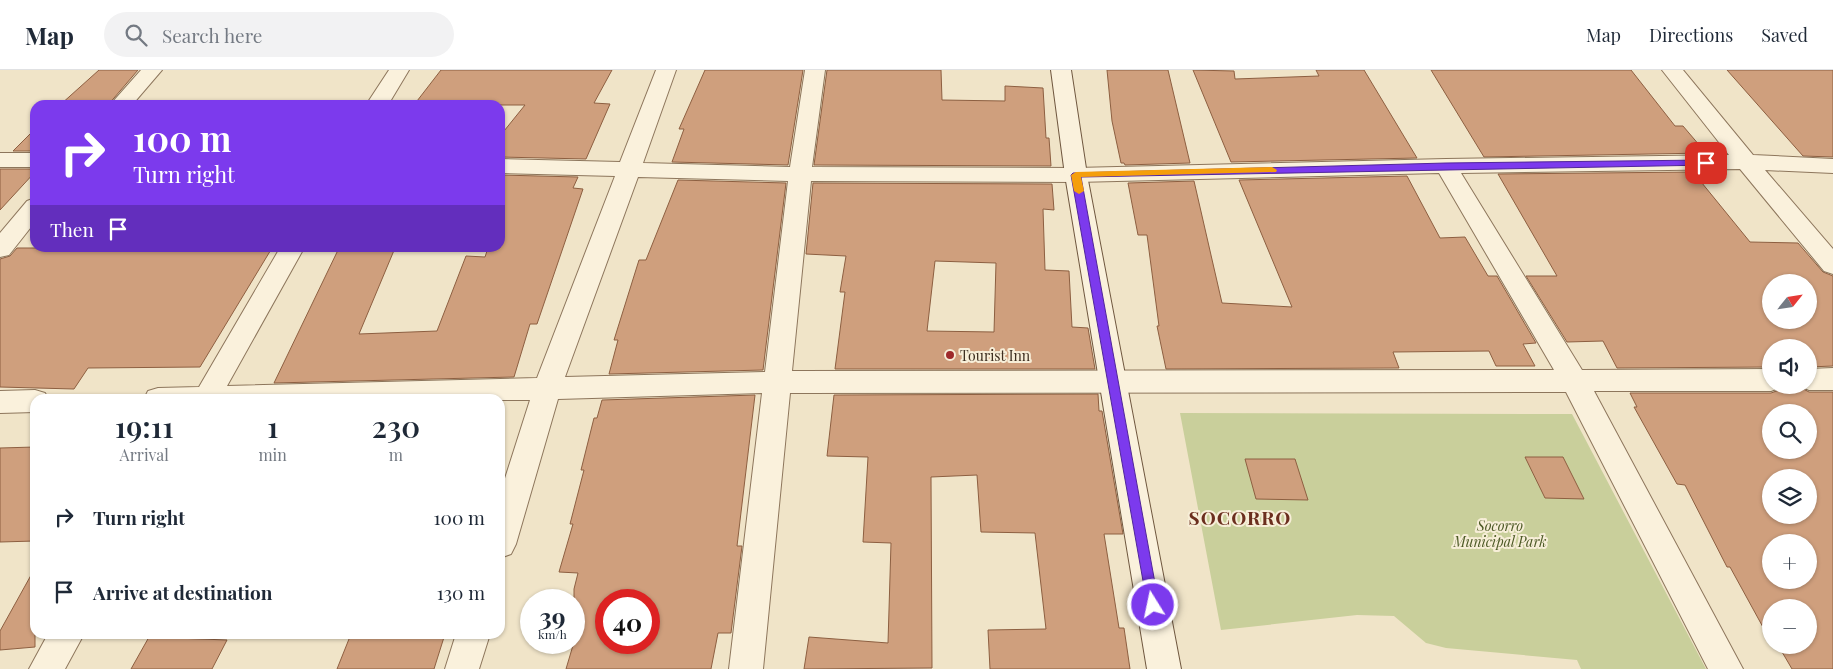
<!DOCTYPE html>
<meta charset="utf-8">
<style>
:root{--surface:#fff;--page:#f2f2f3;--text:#1f2937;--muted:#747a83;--line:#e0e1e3}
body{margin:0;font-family:"Playfair Display",serif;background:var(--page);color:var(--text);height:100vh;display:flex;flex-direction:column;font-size:19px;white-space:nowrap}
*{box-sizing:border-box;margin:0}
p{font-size:16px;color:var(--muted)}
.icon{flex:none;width:28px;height:28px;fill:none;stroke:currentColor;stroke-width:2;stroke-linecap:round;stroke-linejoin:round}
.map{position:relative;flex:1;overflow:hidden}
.panel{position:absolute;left:30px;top:324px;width:475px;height:245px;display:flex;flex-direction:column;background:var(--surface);border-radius:15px;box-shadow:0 1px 4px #0004}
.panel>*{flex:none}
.hud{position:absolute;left:30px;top:30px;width:475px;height:152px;border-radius:15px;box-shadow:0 1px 4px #0004;background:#7c3aed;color:#fff;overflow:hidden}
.needle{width:32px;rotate:60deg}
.fabs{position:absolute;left:1762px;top:204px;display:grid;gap:10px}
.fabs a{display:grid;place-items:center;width:55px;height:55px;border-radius:50%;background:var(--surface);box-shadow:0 1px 4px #0004;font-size:25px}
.speed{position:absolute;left:520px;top:519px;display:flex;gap:10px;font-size:25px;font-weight:700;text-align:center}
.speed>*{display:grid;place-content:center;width:65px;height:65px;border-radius:50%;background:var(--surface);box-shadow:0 1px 4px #0004;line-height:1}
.speed small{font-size:12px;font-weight:400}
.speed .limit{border:8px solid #d22;background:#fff;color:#111}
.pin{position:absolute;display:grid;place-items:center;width:42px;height:42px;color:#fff;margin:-21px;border-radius:10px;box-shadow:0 2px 8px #0006}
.me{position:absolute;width:55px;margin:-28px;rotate:350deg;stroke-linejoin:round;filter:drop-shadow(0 0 4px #0008)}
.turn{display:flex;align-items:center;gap:18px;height:105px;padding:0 20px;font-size:22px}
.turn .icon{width:65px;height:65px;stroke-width:2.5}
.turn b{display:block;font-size:35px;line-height:42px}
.then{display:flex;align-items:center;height:48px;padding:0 20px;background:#0003;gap:10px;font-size:19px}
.eta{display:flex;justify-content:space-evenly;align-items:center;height:85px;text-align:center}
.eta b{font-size:30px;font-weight:600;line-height:35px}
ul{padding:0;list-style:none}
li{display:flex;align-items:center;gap:15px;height:75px;padding:0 20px}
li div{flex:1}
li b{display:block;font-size:19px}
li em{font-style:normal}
header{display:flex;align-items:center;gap:30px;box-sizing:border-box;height:70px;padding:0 25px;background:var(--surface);border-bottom:1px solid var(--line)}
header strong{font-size:24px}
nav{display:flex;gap:28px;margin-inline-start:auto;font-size:18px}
.search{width:350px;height:45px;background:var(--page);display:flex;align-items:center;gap:12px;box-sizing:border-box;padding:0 18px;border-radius:28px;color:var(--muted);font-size:19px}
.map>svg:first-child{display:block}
.green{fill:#c9cf9b}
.building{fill:#cf9f7d;stroke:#8d5f41;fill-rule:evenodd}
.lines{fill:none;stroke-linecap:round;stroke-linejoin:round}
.street-casing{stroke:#8d765c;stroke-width:2}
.secondary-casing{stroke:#6f573f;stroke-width:2}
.street{fill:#faf1dc;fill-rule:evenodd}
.secondary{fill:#faf1dc;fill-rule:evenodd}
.route{fill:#7c3aed;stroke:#51269a}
.slow{fill:#f59e0b}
.poi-dot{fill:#9e2a2b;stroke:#f7eed8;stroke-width:2}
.labels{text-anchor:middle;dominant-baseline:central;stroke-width:4;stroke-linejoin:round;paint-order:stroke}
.poi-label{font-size:14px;fill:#3d2e20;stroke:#f7eed8;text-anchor:start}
.park-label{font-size:14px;font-style:italic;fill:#4d5a26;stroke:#f7eed8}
.district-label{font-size:19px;font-weight:bold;letter-spacing:1px;fill:#6b2e1e;stroke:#f7eed8}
</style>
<header>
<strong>Map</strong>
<div class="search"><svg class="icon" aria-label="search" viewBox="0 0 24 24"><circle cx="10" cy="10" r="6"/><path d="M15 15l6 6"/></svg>Search here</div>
<nav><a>Map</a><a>Directions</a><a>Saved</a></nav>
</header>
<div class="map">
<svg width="1833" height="599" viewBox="0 0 1833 599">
<rect width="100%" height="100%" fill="#f0e4c8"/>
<path class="green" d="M1180,343l392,1 134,255h-125l-4,-9 -131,-12 -20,-5 -32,-27 -37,-1 -136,15z"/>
<path class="building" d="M99,0h39l-30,35h-48z
M441,0h171l-18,33 16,1 -24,55 -86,-2v-21l25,-31h-108l4,-4h-4z
M705,0h98l-15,95 -116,-3 12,-33h-5z
M827,0h114l1,30 63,1v-15l38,2 3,50h3l2,28 -237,-1z
M1107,0h61l22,93 -65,2 -1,-2h-3l-9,-42z
M1193,0l41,1 1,8 84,-3 -3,-6h48l53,88 -186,4z
M1431,0h200l44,56h8l23,27 -222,4z
M1727,0h106v87l-30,-1z
M35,59v22h-22z
M0,99h35v3l-35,38z
M1693,102l57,70 48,1 25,29 10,4v90l-24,1v-19h-38v19l-154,1 -14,-27 -36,1 -41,-66h31l-59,-102zM1771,212h38v38h-38z
M500,105l78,2 -5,11 10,1 -46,135h-7l-16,53 -240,6 65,-135h56l-36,86 78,-3 29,-75 19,1 3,-9h12z
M1407,106l33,62 25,-1 23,39h9l39,67 -13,1 12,22h-39l-7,-15 -96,1 6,16 -233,1 -9,-43h2l-12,-91h-9l-10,-52 66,-2 28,122 70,4 -53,-127z
M678,110l108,3 -23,187 -154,4 9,-34h-4l25,-80h7z
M813,113l239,1 2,26 -11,-1 2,61 24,1 3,56 16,1 7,41h-260l10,-77h-5l6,-36 -40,-2zM935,191l61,2 -2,69 -67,-1z
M17,178h255l-72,119 -112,1 -14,21 -74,-2v-128l10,-3z
M1784,315h12l13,7h24v277h-41l-14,-24h31v-37h-38v27l-3,-5 -4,-1 -34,-62h-3l-42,-82 -8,-1 -43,-77h3l-7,-14h141l11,-4zM1771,342h38v38h-38zM1771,408h38v37h-38zM1771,472h38v38h-38z
M1098,324l1,17h3l21,123h-19l15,94h5l6,41h-140l-2,-39 58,-1 -11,-96 -54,-1 -4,-57 -46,2 1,191 -128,1 5,-32 79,6 3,-100 -28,-1 5,-85 -41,-1 7,-61z
M755,325l-18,151h5l-11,87h-13l-7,36h-145l8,-27v-53l4,-16 -19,-1 14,-48h-3l14,-54h-3l13,-52h3l5,-18zM606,530h43v42h-43z
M35,377v94l-35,1v-94z
M1525,387h38l21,42 -39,-1z
M1245,389h50l13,41 -52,-1z
M35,498v79l-35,3v-19z
M351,564h94l-11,35h-97z
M149,567l78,3 -15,29h-81z"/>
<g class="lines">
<g class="street-casing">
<path id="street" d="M141,0h21l-30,35h-22z
M389,0h20l-21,35h-22z
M656,0h20l-33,93 147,4 15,-97h20l-13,97 264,1 370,-9 283,-4 -67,-85h21l70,85 80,4v14l-68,-3 68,79v25l-9,-3 -84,-102 -279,4 121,197 189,-1v16h11l-1,2 -10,4h-177l149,278h-35l-142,-277 -776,1 -27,276h-34l33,-276 -204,6 -42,145 -5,10 -11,4v-64l30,-94 -386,-1 4,-8 10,-3 41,-1 81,-139h24l-77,138 310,-8 78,-202 -115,-3v-14l120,3zM1439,103l115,197 -762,1 19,-190 265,1zM638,107l150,4 -23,191 -200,5z
M0,83h35v14h-35z
M35,128v24l-26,33 -9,2v-24l27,-32z
M1833,298v22h-24l-11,-5h11v-16z
M35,320l10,3 3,6h-13v13l-35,1v-22z
M48,564h36l-19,35h-36z
M456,564h34l-11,35h-34z"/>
</g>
<g class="secondary-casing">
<path id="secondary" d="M1051,0h20l16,105 94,494h-34l-82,-494z"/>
</g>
<use href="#street" class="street"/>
<use href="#secondary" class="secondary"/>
</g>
<path class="route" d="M1706,90l3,1v4l-628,12 78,428 -2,4 -4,2 -5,-2 -77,-434 2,-2 373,-10z"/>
<path class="slow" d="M1272,97l5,3 -1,2 -195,5 3,14 -5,3 -5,-3 -3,-16 5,-3z"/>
<circle class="poi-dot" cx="950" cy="285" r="5"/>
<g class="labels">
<g class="poi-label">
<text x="960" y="285">Tourist Inn</text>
</g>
<g class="park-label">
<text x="1500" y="455">Socorro<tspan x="1500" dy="16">Municipal Park</tspan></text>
</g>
<g class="district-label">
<text x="1240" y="447">SOCORRO</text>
</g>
</g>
</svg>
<div class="fabs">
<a><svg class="needle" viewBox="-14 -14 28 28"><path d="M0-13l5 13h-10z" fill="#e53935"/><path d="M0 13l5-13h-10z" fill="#747a83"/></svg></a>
<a><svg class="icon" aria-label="sound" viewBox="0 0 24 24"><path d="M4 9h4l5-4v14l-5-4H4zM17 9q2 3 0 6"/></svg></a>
<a><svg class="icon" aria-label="search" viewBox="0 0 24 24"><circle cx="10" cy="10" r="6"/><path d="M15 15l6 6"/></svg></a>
<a><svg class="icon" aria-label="layers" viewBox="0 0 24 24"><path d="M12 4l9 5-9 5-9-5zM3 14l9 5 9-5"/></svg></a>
<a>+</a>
<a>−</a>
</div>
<div class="speed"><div>39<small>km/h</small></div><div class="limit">40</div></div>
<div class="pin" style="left:1706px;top:93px;background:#d93025"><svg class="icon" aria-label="arrive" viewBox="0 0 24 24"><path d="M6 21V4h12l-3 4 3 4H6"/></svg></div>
<svg class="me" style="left:1153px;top:535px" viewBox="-20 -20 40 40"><circle r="17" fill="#7c3aed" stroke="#fff" stroke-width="3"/><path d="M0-11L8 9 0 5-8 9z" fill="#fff"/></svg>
<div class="hud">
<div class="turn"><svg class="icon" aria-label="right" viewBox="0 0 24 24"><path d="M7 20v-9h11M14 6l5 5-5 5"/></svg><div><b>100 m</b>Turn right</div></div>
<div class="then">Then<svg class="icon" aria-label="arrive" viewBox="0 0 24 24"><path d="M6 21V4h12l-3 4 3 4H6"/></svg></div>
</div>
<section class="panel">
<div class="eta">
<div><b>19:11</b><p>Arrival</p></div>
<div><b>1</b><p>min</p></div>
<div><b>230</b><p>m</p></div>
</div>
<ul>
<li><svg class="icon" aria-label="right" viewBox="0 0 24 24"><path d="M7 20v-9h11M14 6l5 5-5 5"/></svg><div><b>Turn right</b></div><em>100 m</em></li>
<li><svg class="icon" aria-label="arrive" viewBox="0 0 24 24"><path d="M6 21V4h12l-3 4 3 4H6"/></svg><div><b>Arrive at destination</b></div><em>130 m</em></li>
</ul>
</section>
</div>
